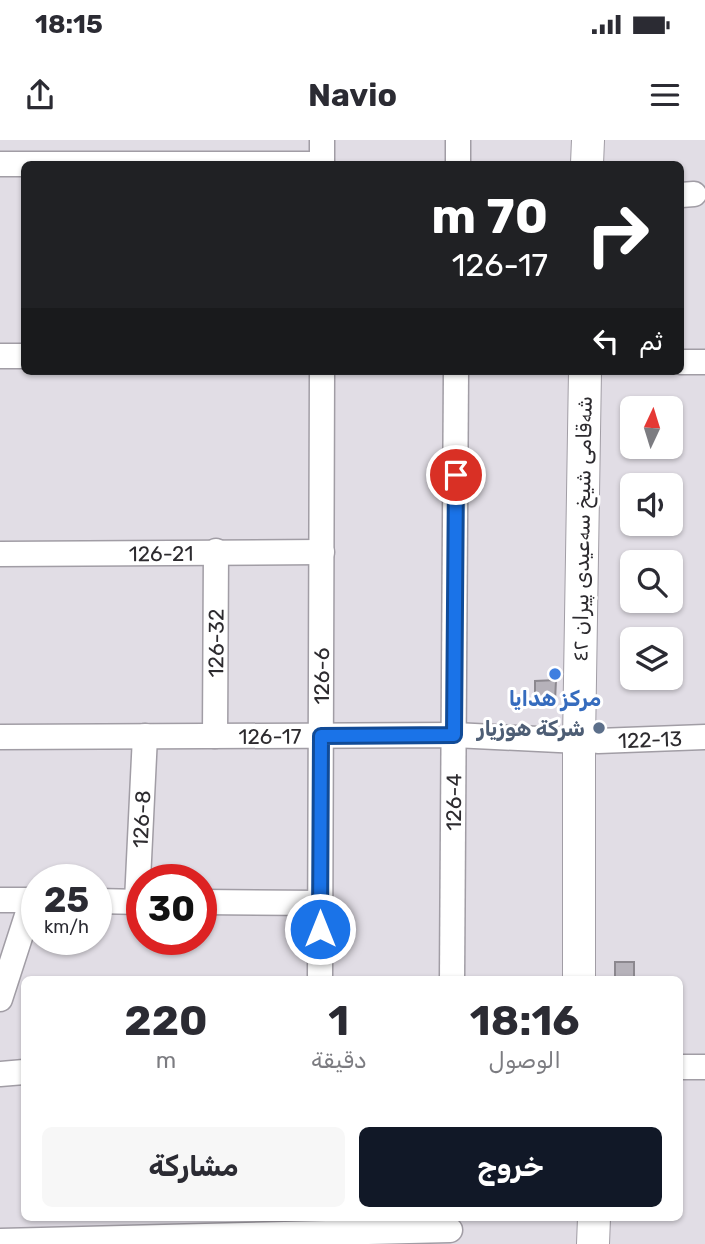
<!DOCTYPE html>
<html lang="ar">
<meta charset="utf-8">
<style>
:root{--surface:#fff;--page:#f7f7f7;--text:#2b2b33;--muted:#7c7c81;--accent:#111827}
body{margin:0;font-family:Rubik,"Noto Naskh Arabic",sans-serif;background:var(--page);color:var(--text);direction:rtl;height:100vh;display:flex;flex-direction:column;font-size:26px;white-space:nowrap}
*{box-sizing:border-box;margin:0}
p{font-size:23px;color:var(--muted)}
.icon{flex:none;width:38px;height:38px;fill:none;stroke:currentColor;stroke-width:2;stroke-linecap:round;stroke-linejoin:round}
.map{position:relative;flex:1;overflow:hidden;direction:ltr}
.side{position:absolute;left:21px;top:836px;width:662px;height:245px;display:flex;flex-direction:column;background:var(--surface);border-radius:10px;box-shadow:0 2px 5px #0004;direction:rtl}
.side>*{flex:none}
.hud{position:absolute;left:21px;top:21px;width:663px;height:214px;border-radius:10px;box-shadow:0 2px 5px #0004;direction:rtl;background:#202124;color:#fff;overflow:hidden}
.needle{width:46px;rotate:4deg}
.tools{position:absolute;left:620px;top:256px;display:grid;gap:14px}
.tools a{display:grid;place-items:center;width:63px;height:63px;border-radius:10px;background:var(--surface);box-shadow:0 2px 5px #0004;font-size:35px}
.speed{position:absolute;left:21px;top:724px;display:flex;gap:14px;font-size:35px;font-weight:700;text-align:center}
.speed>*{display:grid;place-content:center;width:91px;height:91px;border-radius:50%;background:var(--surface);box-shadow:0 2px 5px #0004;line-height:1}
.speed small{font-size:18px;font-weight:400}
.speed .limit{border:10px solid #d22;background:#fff;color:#111}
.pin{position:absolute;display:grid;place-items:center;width:60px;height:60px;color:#fff;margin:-30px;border:4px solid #fff;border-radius:50%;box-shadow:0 2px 7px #0007}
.me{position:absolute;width:77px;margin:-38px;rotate:0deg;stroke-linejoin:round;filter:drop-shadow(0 0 5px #0008)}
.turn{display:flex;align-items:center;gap:24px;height:147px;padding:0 21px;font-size:32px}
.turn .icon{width:91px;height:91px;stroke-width:2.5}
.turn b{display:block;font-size:49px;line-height:60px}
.then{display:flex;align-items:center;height:66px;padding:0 21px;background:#0003;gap:14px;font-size:26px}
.eta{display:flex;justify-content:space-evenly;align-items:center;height:119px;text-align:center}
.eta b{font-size:42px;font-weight:700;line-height:49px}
.action{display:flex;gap:14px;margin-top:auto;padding:14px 21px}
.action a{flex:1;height:80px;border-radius:10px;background:var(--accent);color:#fff;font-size:28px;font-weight:700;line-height:80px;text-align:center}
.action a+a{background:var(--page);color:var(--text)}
.status{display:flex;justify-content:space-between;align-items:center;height:49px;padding:0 35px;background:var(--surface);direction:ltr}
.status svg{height:19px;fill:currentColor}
header{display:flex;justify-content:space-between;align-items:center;height:91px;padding:0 21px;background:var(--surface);font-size:32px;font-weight:700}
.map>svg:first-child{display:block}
.building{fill:#b6b2ba;stroke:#8c888f;stroke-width:2}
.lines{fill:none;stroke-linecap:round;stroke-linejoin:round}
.minor-casing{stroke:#a19da5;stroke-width:27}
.major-casing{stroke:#a19da5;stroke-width:34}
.minor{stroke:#fff;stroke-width:24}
.major{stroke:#fff;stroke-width:32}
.route-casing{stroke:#114b97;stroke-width:18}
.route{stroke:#1a73e8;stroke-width:12}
.shop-dot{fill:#3f7fe0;stroke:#fff;stroke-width:2.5}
.service-dot{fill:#5c6f8a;stroke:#fff;stroke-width:2.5}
.labels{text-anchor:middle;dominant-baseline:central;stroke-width:6;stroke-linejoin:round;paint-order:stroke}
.street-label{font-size:21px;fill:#2d2b2f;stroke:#fff}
.shop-label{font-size:21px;font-weight:bold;fill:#366cbe;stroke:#fff}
.service-label{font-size:21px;font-weight:bold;fill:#4e5e75;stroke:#fff;text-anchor:end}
</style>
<div class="status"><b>18:15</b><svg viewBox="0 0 49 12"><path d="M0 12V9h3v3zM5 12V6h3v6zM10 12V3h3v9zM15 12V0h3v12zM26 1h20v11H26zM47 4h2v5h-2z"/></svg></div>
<header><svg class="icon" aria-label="menu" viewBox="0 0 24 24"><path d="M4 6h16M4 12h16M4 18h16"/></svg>Navio<svg class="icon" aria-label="share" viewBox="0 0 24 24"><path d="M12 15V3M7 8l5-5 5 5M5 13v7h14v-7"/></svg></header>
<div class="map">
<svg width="705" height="1104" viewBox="0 0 705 1104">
<rect width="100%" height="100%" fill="#e1dde5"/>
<path class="building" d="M556,540l-1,21h-20v-20z
M615,822h19v16h-19z"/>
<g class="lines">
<g class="minor-casing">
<g id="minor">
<path d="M0,24h322"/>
<path d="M322,24v-24"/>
<path d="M458,24v-24"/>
<path d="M681,55l13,-1"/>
<path d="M0,216h24"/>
<path d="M681,222h24"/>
<path id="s1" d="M0,414l322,-2"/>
<path id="s2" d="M215,596l1,-185"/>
<path id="s3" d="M0,597l454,-2 125,6"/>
<path id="s4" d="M598,601l107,-4"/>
<path d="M0,760h37"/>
<path d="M96,761l46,1"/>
<path id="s5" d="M137,761l8,-165"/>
<path d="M201,762l119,1"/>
<path id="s6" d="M320,840l2,-609"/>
<path id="s7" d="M452,840l4,-609"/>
<path d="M0,859l32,-99"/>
<path d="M679,927h26"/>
<path d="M0,934l24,-2"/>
<path d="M0,1101l450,-11"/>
</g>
</g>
<g class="major-casing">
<path id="major" d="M587,24l1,-24
M579,840v-239l6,-370
M593,1104l1,-26"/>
</g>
<use href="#minor" class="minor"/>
<use href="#major" class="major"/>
</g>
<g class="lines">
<g class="route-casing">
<path id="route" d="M320,789l1,-193 133,-1 2,-260"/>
</g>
<use href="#route" class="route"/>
</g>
<circle class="shop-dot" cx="555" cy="534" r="7"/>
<circle class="service-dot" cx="599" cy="588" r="7"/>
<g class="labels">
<g class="street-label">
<text transform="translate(582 389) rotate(-89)">شەقامی شیخ سەعیدی پیران ٤٢</text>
<text stroke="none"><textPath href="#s1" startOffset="161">126-21</textPath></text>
<text stroke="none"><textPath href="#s2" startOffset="93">126-32</textPath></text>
<text stroke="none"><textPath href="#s6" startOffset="304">126-6</textPath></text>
<text stroke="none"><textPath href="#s3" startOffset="270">126-17</textPath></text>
<text stroke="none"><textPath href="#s4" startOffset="52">122-13</textPath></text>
<text stroke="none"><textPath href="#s7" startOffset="178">126-4</textPath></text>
<text stroke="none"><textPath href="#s5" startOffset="82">126-8</textPath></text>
</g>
<g class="shop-label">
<text x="555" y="558">مركز هدايا</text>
</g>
<g class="service-label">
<text x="585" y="588">شرکة هوزیار</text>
</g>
</g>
</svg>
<div class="tools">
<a><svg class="needle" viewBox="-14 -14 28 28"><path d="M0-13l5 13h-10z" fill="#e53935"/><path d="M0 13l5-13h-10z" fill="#7c7c81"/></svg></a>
<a><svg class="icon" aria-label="sound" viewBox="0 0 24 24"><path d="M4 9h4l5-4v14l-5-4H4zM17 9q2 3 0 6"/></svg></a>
<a><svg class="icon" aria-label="search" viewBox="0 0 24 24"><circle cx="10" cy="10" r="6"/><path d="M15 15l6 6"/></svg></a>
<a><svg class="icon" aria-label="layers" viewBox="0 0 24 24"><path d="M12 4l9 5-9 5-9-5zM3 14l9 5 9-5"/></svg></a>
</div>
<div class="speed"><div>25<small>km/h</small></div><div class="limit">30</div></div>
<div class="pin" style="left:456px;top:335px;background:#d93025"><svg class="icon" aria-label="arrive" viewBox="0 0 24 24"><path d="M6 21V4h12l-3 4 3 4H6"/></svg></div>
<svg class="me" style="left:320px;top:789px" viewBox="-20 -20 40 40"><circle r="17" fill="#1a73e8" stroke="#fff" stroke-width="3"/><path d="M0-11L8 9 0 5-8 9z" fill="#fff"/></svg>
<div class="hud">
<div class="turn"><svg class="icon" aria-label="right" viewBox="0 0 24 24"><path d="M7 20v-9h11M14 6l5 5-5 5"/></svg><div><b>70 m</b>126-17</div></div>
<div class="then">ثم<svg class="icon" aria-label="left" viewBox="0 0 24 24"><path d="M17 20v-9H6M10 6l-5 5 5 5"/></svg></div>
</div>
<section class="side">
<div class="eta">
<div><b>18:16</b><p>الوصول</p></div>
<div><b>1</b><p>دقيقة</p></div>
<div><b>220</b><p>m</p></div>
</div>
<div class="action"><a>خروج</a><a>مشاركة</a></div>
</section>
</div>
